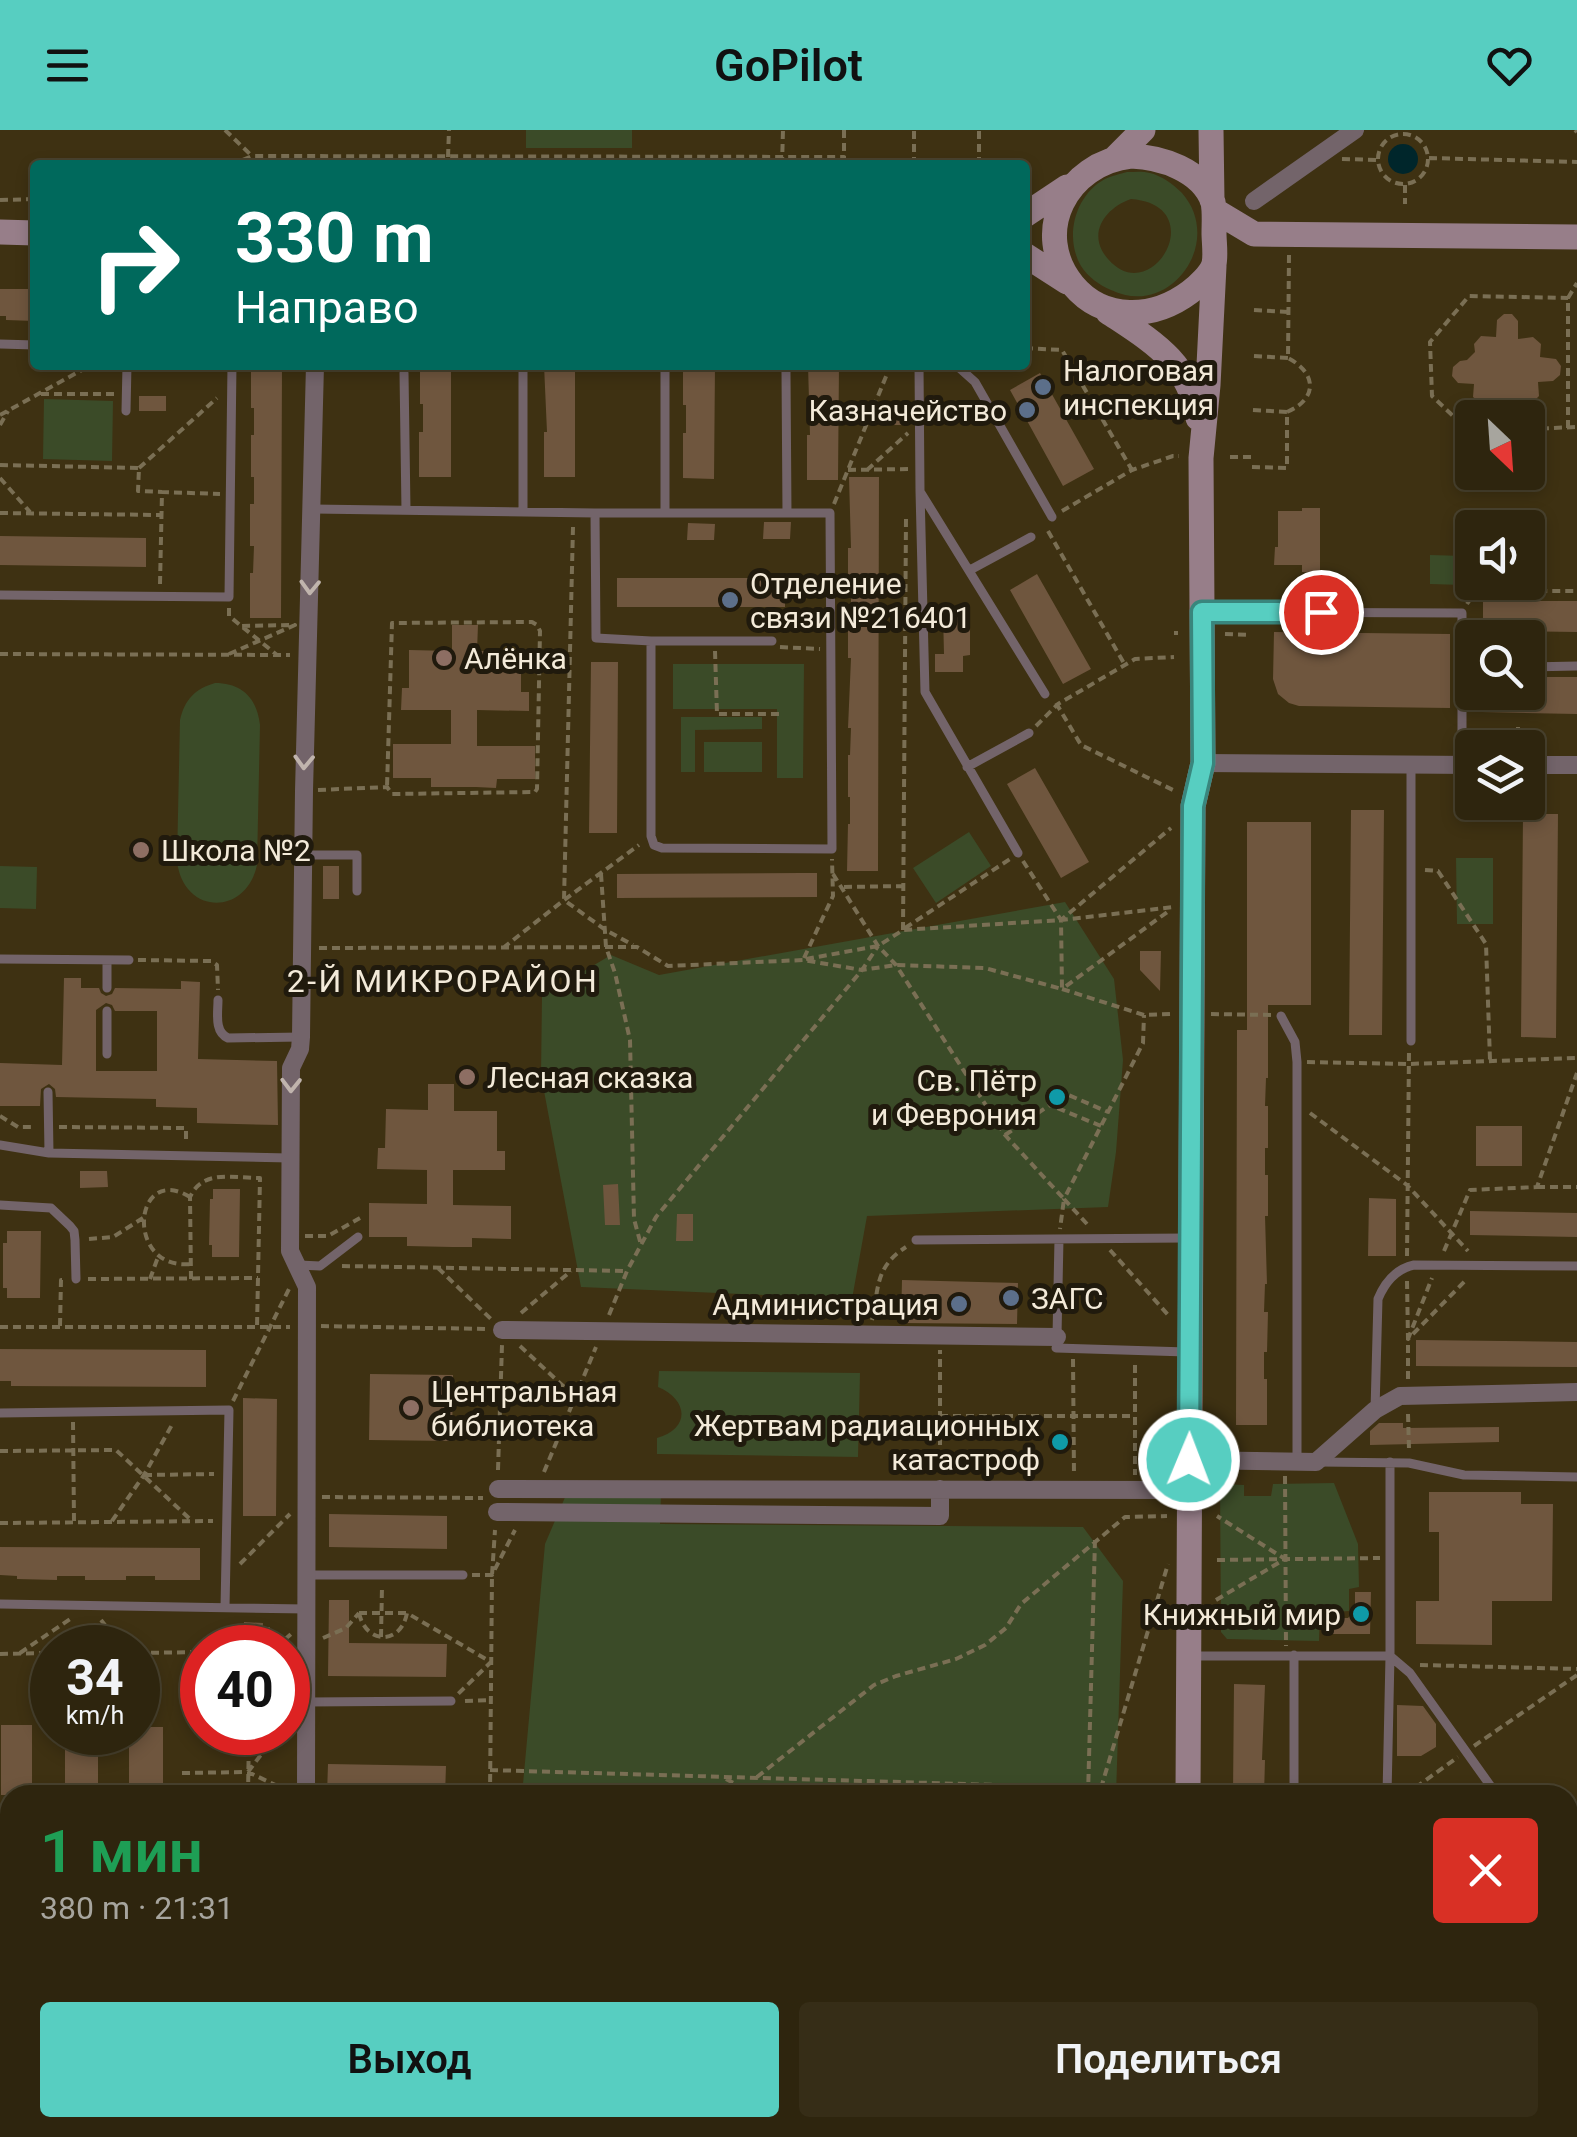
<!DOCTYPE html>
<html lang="ru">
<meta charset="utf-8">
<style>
:root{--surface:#2e250e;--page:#362d17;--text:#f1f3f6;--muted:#a7a59e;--line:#49422e;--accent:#57cec1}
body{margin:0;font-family:Roboto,sans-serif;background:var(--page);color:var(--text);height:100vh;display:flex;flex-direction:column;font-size:38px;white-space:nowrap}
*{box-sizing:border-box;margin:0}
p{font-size:32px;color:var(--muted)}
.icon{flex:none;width:55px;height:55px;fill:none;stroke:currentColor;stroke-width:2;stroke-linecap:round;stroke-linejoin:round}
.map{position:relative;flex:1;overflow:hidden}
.drawer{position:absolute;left:0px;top:1655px;width:1578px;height:352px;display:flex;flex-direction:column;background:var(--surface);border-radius:30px 30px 0 0;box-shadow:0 5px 15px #0003,0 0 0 2px var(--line)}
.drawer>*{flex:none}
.hud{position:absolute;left:30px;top:30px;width:1000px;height:210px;border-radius:10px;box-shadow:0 5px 15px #0003,0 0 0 2px var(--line);background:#00695c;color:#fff;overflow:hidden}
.needle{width:65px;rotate:155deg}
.controls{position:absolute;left:1455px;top:270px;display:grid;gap:20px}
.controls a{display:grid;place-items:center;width:90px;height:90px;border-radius:10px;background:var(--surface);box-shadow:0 5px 15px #0003,0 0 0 2px var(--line);font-size:50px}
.speed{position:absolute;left:30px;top:1495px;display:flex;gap:20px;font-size:50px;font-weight:700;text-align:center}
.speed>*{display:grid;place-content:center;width:130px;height:130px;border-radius:50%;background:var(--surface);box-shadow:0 5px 15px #0003,0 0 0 2px var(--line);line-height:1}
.speed small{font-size:25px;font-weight:400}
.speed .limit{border:15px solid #d22;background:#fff;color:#111}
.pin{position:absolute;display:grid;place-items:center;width:85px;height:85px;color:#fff;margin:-42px;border:5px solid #fff;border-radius:50%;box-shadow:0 2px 10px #0007}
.me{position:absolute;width:110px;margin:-55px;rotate:1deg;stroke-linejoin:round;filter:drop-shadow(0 0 8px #0008)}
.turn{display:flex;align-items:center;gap:35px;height:210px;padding:0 40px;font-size:45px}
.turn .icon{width:130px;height:130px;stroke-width:2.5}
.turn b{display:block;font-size:70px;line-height:85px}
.round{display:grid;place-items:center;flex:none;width:105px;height:105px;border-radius:10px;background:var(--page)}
.head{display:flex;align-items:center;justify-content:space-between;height:170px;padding:0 40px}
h1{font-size:60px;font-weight:600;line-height:75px;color:#1e9e55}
.button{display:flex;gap:20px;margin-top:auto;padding:20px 40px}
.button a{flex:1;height:115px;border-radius:10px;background:var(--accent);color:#111;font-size:40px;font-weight:600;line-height:115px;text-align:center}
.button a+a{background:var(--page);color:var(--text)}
header{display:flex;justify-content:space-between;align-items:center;height:130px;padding:0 40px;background:var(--accent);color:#111;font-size:45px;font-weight:600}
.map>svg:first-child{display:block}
.green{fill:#3b4b28;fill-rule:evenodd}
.water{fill:#00262b}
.building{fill:#6f563e;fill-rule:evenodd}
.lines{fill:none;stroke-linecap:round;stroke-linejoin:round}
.path{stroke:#7a6f54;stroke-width:4;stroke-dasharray:8 5;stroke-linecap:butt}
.lane{stroke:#73646a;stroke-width:9}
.street{stroke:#73646a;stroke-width:18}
.secondary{stroke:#977e89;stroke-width:25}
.oneway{stroke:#c0b4ad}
.route-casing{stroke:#39867d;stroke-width:25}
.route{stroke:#57cec1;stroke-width:18}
.service-dot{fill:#5c6f8a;stroke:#201a0d;stroke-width:4}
.education-dot{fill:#8d6e63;stroke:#201a0d;stroke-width:4}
.culture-dot{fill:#0f9aa8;stroke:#201a0d;stroke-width:4}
.labels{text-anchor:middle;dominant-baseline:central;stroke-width:10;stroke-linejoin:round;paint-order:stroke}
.poi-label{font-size:30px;fill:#f3ead9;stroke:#201a0d;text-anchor:start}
.neighbourhood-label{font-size:32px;letter-spacing:2.5px;fill:#f3ead9;stroke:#201a0d}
</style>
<header><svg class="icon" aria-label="menu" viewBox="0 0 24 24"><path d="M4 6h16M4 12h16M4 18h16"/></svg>GoPilot<svg class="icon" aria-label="heart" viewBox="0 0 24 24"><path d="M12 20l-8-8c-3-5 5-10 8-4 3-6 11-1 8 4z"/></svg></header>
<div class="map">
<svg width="1577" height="2007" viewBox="0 0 1577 2007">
<rect width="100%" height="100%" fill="#3e3112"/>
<path class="green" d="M526,0h106v18h-106z
M1127,42c7,0 16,-1 23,1 12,3 23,11 32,20 43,49 -12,126 -71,97 -12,-5 -23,-13 -30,-24 -17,-29 -6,-71 24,-87 6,-3 15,-5 22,-7zM1131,69c81,6 21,111 -23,60 -22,-25 -3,-51 23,-60z
M44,269l69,2 -1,60 -69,-2z
M1430,425l34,1 -1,29 -33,-1z
M673,534h131l-1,114h-26v-69h-104z
M215,553c27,0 42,15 45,42l-3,140c-11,52 -74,50 -80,-4l3,-141c5,-21 15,-31 35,-37z
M681,587h81v12l-67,1v42h-14z
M704,612h58v30h-58z
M969,702l22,34 -55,37 -23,-35z
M1456,728h37v66h-36z
M0,736l37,1 -1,42 -36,-1z
M1065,772l49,77 9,81 -7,92 -8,55 -241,9 -15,83 -271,-12 -40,-212 1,-79 69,-41 48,20z
M659,1241l201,2 -2,84 -201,-3v-16c33,-9 32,-38 1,-51z
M1334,1353l24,61 1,43 -10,2v22l-29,2 -1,28 -92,-2 -6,-7 -1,-148 24,1v11h27l2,-12z
M661,1363l-1,31 423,3 40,54 -7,214h-594l23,-251 21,-49z
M0,1978h10v20h867l3,9h-880z"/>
<path class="water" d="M1388 29a15 15 0 1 1 30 0a15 15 0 1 1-30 0Z"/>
<path class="building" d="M0,159h35v32l-29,-1v-4h-6z
M1504,184h8l6,7v18l15,-2 8,7 -1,13 16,2 5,7 -1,9 -7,6 -15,1 1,14 -8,8 -13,-1 -2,15h-22l2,-17 -14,3 -9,-7 1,-13 -16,-1 -6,-7 1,-9 7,-6 7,-1 8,-8 -1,-8 7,-8 15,1 1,-17z
M251,235h31l-1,253h-31v-45h3l1,-27h-4v-42h4v-27h-3v-42h3v-27h-3z
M420,235h31v112h-32v-45h4v-28h-3z
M544,235h31v112h-31v-45h3z
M683,235h32l-1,114 -31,-1v-45h3v-28h-3z
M808,235h31l-1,115h-31v-45h3z
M1040,243l54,96 -31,17 -53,-96z
M139,266h27v15h-27z
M884,276h21v19h-21z
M849,347h30l-1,394h-31l1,-47h2v-27h-2v-42h2l1,-27h-3l3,-70h-3v-41h3v-29h-3v-40h3z
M1302,378h18v65l-18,-1v-7h-28l1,-18h3v-36h24z
M764,392h27l-1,17h-27z
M688,393l27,1 -1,16h-27z
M0,406l146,2v29l-146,-2z
M1037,444l54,95 -28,15 -53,-94z
M617,448h168v29h-168z
M1483,471h94v31l-61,-1v7h-33z
M943,484h27v41l-7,1v16h-28v-18h9z
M452,495h26l-1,26h44v41h8v19l-52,-1v36h58v33h-38l-1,9 -20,-1h-45v-9h-38v-34h58v-34h-50l1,-22h7v-38l43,1z
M1274,502l176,2v74l-151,-2 -10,-3 -11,-9 -5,-15z
M591,532h27l-1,171h-28z
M1528,547h49v37l-95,-2v-20h46z
M1035,638l54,94 -28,16 -54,-94z
M1351,680h33l-2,225h-33z
M1523,684h35l-2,224 -35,-1z
M1247,692h64v183h-43v73h-2l-1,28h3v42h-3v27h3v41h-3l2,68h-2l-1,28h4l-1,40h-3v27h3v46h-31l1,-395h10z
M323,736h16v33h-16z
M801,743h16v24l-200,1v-24z
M1140,821h21l-1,40 -20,-21z
M64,848h17v10h18l2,5 5,3 6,-2 3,-6 66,1v-8l19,1 -2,77 79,2 1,64 -81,-2v-15l-41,-1v-8l-100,-2 -1,-8 -6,-5 -8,5 -1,17h-40v-43l62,2zM106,873l6,2 3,6h42v60h-61v-61z
M428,954h26v27h43v40h8v19h-52v35l58,1v33l-39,-1v9h-20l-45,-1v-9h-38v-34l58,1v-34l-50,-1 1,-21h7l1,-39 42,1z
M1476,996h46v40h-46z
M80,1041h27l1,16 -28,1z
M618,1054l2,41h-15l-2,-40z
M213,1059h27l-1,68h-27v-12h-3l1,-46h3z
M1369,1068l27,1v57h-28z
M1470,1081l107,2v24l-107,-2z
M677,1084h16v27h-17z
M7,1101h34l-1,67h-33v-10h-4v-45h4z
M902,1150l116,3 -1,41 -116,-1z
M1416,1210l161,2v25l-161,-1z
M0,1219l206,1v37l-195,-1v-5h-11z
M370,1244l83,1 -1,66 -83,-1z
M243,1268l34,1 -1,117h-33z
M1379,1293h24v5l96,-1v15l-129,3v-14z
M1429,1362h92v12h32l-1,97h-60v44l-76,-1v-43h23v-69h-10z
M329,1384l118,2v33l-118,-2z
M0,1417l200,1v32h-45v-4h-29v4h-41v-4h-28v4l-40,-1v-3l-17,-1z
M1355,1462h16l-1,42h-41v-16h19l7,-8z
M329,1470h20v43l98,1 -1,33 -118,-1z
M244,1492l19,1 -1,25h-18z
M1234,1554l31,1 -3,75h3l-1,35h-31z
M1397,1575l26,1 13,18v23l-15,9h-24z
M1,1595h31v70h-31z
M138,1597h25v68h-34v-63h9z
M65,1602h33v63h-33z
M328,1634l118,2 -1,29h-118z"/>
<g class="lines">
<path class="path" d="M225,0l27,26
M844,0v27
M1575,0l2,2
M1378 29a25 25 0 1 1 50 0a25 25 0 1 1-50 0Z
M448,27l1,-27
M1429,28l148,4
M1342,29l35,1
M231,35l21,-9 592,1v8
M782,35l1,-35
M914,35v-35
M979,35v-35
M1405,55v19
M0,70l35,-1
M1254,180l35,2
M1025,218l37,2 70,120
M1254,226l34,2
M41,264h76
M1253,280l34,2
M0,285l91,-50
M0,295l8,-14
M1568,298v-130l9,-15
M1528,299l49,-2
M1472,301h-3l-37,-35 -2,-54 39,-46 99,2
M1230,327h22
M0,335l139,3 -1,23 24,1
M1252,337l35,1v-56c31,-13 30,-39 1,-54l1,-103
M139,338l78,-70
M848,340l60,-1
M867,340l41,-37
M0,348l30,34
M834,374l53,-130v-9
M1062,381l70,-41 41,-14h6
M0,383l161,2
M573,397l-9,373 40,29 29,16
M1048,401l77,134
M160,454l2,-92 58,2
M1467,474l6,-9 8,-4h96
M229,478v8l48,39
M1174,503h4
M1225,504l26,1
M780,517l40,2
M715,521l2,63h64
M0,524l290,1
M229,524l66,-29 -54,1
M1056,573l25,42 92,45
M1036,596l22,-22 77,-45 39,-2
M1518,618v-24
M318,660l69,-3 5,7 143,-2 2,-3 3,-158 -3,-6 -5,-3 -140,1 -5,164
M1517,676v-4
M1023,731l38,59
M1425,740l13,1 48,73 4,116
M601,744l5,73 9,26 15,67 4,179 7,26
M833,744l45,72 18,19 109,170 59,64 -4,30
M844,757l60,-1
M905,798l105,-69
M903,800l3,-411
M319,818l318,-1 31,19 135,-6 59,10 34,-5 89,3 77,21 -1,-69 110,-92
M503,818l61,-48 75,-55
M804,828l29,-62 -1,-37
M806,829l72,-13 25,-16 158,-10 113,-13
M138,830l73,1 6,4 1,25
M1170,884l-26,1 -82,-26 108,-79
M1211,884l60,1
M1307,932l101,2 169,-6
M1310,983l97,72 61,66
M0,986l18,11h17
M1101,996l-51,-21 -3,-5 1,-7 9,-3 51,22
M59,997l127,1v14
M1005,1005l45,-30
M1537,1057h40
M190,1067c-57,-35 -66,74 1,67
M1087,1094l-23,-25 79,-156 1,-28
M305,1106h23l32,-18
M89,1109l24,-2 30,-19
M1110,1120l60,67
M1444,1121l26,-61 67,-3 40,-114
M1407,1126l2,-205
M342,1136l285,5
M438,1138l54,52
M88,1149l170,-1
M150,1149l8,-22
M191,1149l-1,-82c13,-28 43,-19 70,-19l-3,149
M1407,1151l1,58 58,-59
M521,1183l50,-42
M609,1185l18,-44 29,-54 206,-247 16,-24
M872,1190c7,-33 3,-53 34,-73
M60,1196l1,-46h2
M321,1196l165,3
M0,1197h290
M520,1216l55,51
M1073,1229l1,116
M1135,1235v110
M1408,1249v-40l24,-61
M233,1271l56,-112
M1408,1284l1,35
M940,1286h195
M73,1292l1,100
M0,1321l116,-1 76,71
M498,1340l4,-125
M940,1341v-121
M544,1342l52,-125
M144,1345l70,-1
M1285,1346l1,170
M322,1367l161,1
M112,1391l32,-46 29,-52
M0,1393l213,-2
M1217,1430l163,-2
M240,1434l50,-50
M472,1445h20l23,-45
M1216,1470l69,-41 -68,-43
M359,1483c7,32 42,32 48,0l84,49 -33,32
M359,1483h48
M101,1490l22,28
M381,1507l1,-50
M323,1508l23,-10 13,-15
M236,1518v-26
M267,1518l1,-26
M275,1518l16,-14
M20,1523l53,-36
M138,1523l64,-1
M0,1524l52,-1
M1420,1535l157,4
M465,1571l25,-1
M1474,1616l103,-71
M490,1640l611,18 67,-224
M248,1642l30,-40
M182,1643l66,-1 40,19
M757,1647l117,-92 22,-9 60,-17 29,-14 21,-17 15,-24 104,-87 42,-1
M726,1649l30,16
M248,1665l1,-63
M478,1665l11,-10
M490,1665l2,-220 3,-45
M1081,1665l8,-8
M1088,1665l7,-255
M1405,1665l53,-38
M0,1812h10
M0,1939h10
M280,2007v-9
M1150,2007v-9
M1283,2007v-9
M1509,2007l11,-9"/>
<path class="lane" d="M0,214l35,1
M919,235l1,126 5,201 93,161
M956,235l19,17 77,135
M523,241v141
M665,242v140
M786,242l1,141
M404,243l2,137
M126,281l1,-46
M921,363l124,201
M313,379l282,4h235l2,336 -170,-1 -8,-3 -3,-9v-195
M595,383l1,125 55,3h121
M970,440l61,-33
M0,465l229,2 3,-232
M1205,482l257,1v152
M1528,537l49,-1
M967,637l62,-34
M302,725h55v36
M0,829l129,1
M107,830v28
M218,870c0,13 -4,32 10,38l73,-1
M107,881v43
M1281,886l14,26 2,20v399
M1411,911v-276
M48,962l1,61
M0,1015l49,8 241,5
M0,1075l51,3 19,18 4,5 1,9 1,39
M916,1110l271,-2
M299,1135l21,1 38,-29
M1057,1206l2,-97
M1056,1218l131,4
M1375,1280l3,-111c7,-17 18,-30 36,-34l163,1
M0,1283l229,-3 -4,197
M1319,1332l90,1 55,12 113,2
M1390,1332v194l20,17 87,122
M307,1445h156
M0,1474l307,5
M1191,1526h199l-3,139
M308,1572l143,-1
M1294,1665v-140
M0,1746h10
M0,1882h10
M1568,1984l9,1
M912,1998v9
M1558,1998v9"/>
<path class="street" d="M1254,71l101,-71
M1203,633l269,2
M1528,635h49
M502,1200l555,7
M1189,1330l127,2 59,-52 25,-14 177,-4
M498,1359l676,1
M497,1382l443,4v-27
M306,1665l1,-508 -17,-36 1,-183 9,-19 1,-12 3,-246 11,-426"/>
<path class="secondary" d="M1211,0l1,70
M1131,26c30,1 71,14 82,46 2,10 1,21 1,31 0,9 2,22 0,31 -3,10 -16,22 -24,28 -36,27 -86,30 -117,-7 -43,-53 -6,-122 58,-129z
M1115,28l28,-28
M1214,80l40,24 323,3
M1025,85l42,-28
M0,102l35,1
M1025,125l42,27
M1108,182c45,30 81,50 90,106
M1188,1665l5,-989 10,-43 -2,-305 7,-73 6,-119
M0,1969h10
M1185,1998v9"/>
</g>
<defs><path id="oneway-chevron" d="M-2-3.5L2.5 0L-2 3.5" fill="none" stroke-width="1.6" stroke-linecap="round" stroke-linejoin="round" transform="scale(2.5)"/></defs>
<g class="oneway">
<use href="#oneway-chevron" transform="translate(310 457) rotate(92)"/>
<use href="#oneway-chevron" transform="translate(304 632) rotate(92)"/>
<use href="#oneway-chevron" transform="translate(291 955) rotate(91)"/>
</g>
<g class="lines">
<g class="route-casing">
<path id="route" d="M1189,1330l4,-654 10,-43 -1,-151h119"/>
</g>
<use href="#route" class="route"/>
</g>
<g class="service-dot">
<circle cx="1043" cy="257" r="10"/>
<circle cx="1027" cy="280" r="10"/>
<circle cx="730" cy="470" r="10"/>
<circle cx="1011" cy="1168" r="10"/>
<circle cx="959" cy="1174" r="10"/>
</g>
<g class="education-dot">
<circle cx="444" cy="528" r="10"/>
<circle cx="141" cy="720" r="10"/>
<circle cx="467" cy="947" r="10"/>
<circle cx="411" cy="1278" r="10"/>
</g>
<g class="culture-dot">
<circle cx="1057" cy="967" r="10"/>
<circle cx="1060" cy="1312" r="10"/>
<circle cx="1361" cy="1484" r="10"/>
</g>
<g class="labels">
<g class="poi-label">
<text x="1063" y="240">Налоговая<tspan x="1063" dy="34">инспекция</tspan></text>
<text x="1007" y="280" text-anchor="end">Казначейство</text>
<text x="750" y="453">Отделение<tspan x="750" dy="34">связи №216401</tspan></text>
<text x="464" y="528">Алёнка</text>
<text x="161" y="720">Школа №2</text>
<text x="487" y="947">Лесная сказка</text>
<text x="1037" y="950" text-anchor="end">Св. Пётр<tspan x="1037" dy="34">и Феврония</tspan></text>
<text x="1031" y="1168">ЗАГС</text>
<text x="939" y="1174" text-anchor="end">Администрация</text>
<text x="431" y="1261">Центральная<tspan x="431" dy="34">библиотека</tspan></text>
<text x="1040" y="1295" text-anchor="end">Жертвам радиационных<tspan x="1040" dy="34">катастроф</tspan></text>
<text x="1341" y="1484" text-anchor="end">Книжный мир</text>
</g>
<g class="neighbourhood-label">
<text x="443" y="851">2-Й МИКРОРАЙОН</text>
</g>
</g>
</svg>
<div class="controls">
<a><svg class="needle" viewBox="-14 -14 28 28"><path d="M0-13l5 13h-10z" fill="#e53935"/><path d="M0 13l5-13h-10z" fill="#a7a59e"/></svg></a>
<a><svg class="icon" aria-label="sound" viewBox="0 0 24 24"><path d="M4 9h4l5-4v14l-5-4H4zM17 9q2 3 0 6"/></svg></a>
<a><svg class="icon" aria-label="search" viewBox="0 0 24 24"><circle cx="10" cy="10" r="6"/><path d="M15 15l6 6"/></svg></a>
<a><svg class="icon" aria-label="layers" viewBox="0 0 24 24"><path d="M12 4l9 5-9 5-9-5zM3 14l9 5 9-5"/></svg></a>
</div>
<div class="speed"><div>34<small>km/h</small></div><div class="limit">40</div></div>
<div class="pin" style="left:1321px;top:482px;background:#d93025"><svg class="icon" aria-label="arrive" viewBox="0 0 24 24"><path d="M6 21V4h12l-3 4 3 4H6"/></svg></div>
<svg class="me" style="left:1189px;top:1330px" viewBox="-20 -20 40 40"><circle r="17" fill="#57cec1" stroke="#fff" stroke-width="3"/><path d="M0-11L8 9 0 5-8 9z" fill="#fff"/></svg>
<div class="hud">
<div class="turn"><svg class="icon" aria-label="right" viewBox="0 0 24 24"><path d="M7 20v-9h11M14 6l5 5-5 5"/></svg><div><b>330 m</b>Направо</div></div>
</div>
<section class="drawer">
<div class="head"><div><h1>1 мин</h1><p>380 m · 21:31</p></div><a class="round" style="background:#d93025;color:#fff"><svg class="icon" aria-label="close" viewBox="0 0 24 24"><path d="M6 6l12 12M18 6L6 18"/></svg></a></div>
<div class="button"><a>Выход</a><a>Поделиться</a></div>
</section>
</div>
